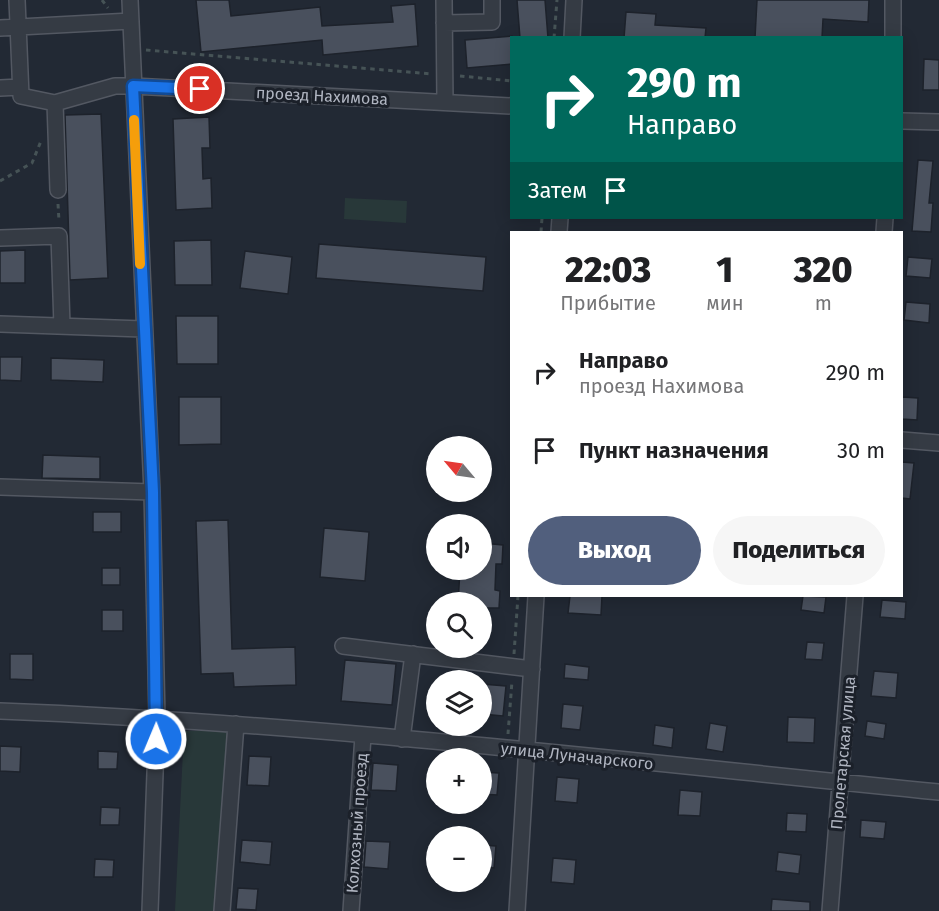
<!DOCTYPE html>
<html lang="ru">
<meta charset="utf-8">
<style>
:root{--surface:#fff;--page:#f6f6f6;--text:#202124;--muted:#757577;--accent:#515f7d}
body{margin:0;font-family:"Fira Sans",sans-serif;background:var(--page);color:var(--text);height:100vh;display:flex;flex-direction:column;font-size:22px;white-space:nowrap}
*{box-sizing:border-box;margin:0}
p{font-size:20px;color:var(--muted)}
.icon{flex:none;width:33px;height:33px;fill:none;stroke:currentColor;stroke-width:2;stroke-linecap:round;stroke-linejoin:round}
.map{position:relative;flex:1;overflow:hidden}
.drawer{position:absolute;left:510px;top:231px;width:393px;height:366px;display:flex;flex-direction:column;background:var(--surface);border-radius:0px;box-shadow:0 3px 15px #0003}
.drawer>*{flex:none}
.banner{position:absolute;left:510px;top:36px;width:393px;height:183px;border-radius:0px;box-shadow:0 3px 15px #0003;background:#00695c;color:#fff;overflow:hidden}
.needle{width:39px;rotate:299deg}
.tools{position:absolute;left:426px;top:436px;display:grid;gap:12px}
.tools a{display:grid;place-items:center;width:66px;height:66px;border-radius:50%;background:var(--surface);box-shadow:0 3px 15px #0003;font-size:30px}
.pin{position:absolute;display:grid;place-items:center;width:51px;height:51px;color:#fff;margin:-26px;border:3px solid #fff;border-radius:50%;box-shadow:0 2px 6px #0007}
.me{position:absolute;width:66px;margin:-33px;rotate:1deg;stroke-linejoin:round;filter:drop-shadow(0 0 4px #0008)}
.turn{display:flex;align-items:center;gap:21px;height:126px;padding:0 18px;font-size:27px}
.turn .icon{width:78px;height:78px;stroke-width:2.5}
.turn b{display:block;font-size:42px;line-height:51px}
.then{display:flex;align-items:center;height:57px;padding:0 18px;background:#0003;gap:12px;font-size:22px}
.eta{display:flex;justify-content:space-evenly;align-items:center;height:102px;text-align:center}
.eta b{font-size:36px;font-weight:800;line-height:42px}
.action{display:flex;gap:12px;margin-top:auto;padding:12px 18px}
.action a{flex:1;height:69px;border-radius:36px;background:var(--accent);color:#fff;font-size:24px;font-weight:800;line-height:69px;text-align:center}
.action a+a{background:var(--page);color:var(--text)}
ul{padding:0;list-style:none}
li{display:flex;align-items:center;gap:18px;height:78px;padding:0 18px}
li div{flex:1}
li b{display:block;font-size:22px}
li em{font-style:normal}
.map>svg:first-child{display:block}
.green{fill:#283839}
.building{fill:#49505d;stroke:#1d222b;stroke-width:1.5}
.lines{fill:none;stroke-linecap:round;stroke-linejoin:round}
.minor-casing{stroke:#535862;stroke-width:18}
.path{stroke:#465356;stroke-width:3;stroke-dasharray:4.5 4.5;stroke-linecap:butt}
.minor{stroke:#353b44;stroke-width:15}
.route-casing{stroke:#114b97;stroke-width:15}
.route{stroke:#1a73e8;stroke-width:10}
.slow{stroke:#f59e0b;stroke-width:10}
.labels{text-anchor:middle;dominant-baseline:central;stroke-width:6;stroke-linejoin:round;paint-order:stroke}
.street-label{font-size:16px;fill:#b0b5c1;stroke:#1b2029}
</style>
<div class="map">
<svg width="939" height="911" viewBox="0 0 939 911">
<rect width="100%" height="100%" fill="#222934"/>
<path class="green" d="M345,198l62,3 -1,22 -62,-4z
M184,731h44l-12,180h-41z"/>
<path class="building" d="M196,0h33l2,16 89,-9 2,19 71,-4 -2,-16 24,-2 3,42 -95,9 -1,-15 -121,12z
M517,0h28l3,38h-28z
M757,0h112l-1,22 -45,-3 -1,19h-67z
M626,12l30,2 -1,11 51,3 -1,10h-81z
M512,36v28l-45,4 -2,-28z
M924,59l15,1v30h-16z
M101,114l7,164 -38,2 -5,-165z
M209,117l1,31h-8l1,31 8,-1 1,30 -36,2 -3,-91z
M918,160l15,1 -4,42h4l-2,29 -19,-1z
M211,240l1,45h-37l-1,-44z
M319,244l167,13 -3,34 -167,-13z
M25,250v33h-25v-32z
M245,251l47,6 -4,37 -48,-6z
M908,257l24,2 -2,19 -24,-2z
M906,302l24,2 -1,19 -25,-3z
M176,316h42v48h-41z
M0,357h22l-1,24 -21,-1z
M51,358l53,2 -1,22 -52,-2z
M179,397h42v47l-42,1z
M902,397l16,1 -1,22 -15,-1z
M43,455l57,2v22l-58,-1z
M902,462l12,1 -4,36 -8,-1z
M93,512h28v20h-28z
M228,520l4,129 63,-2 1,38 -62,2 -1,-14 -32,1 -5,-153z
M324,528l45,4 -4,49 -45,-4z
M482,543l21,2 -1,19h-6l-1,26 5,1 -1,17h-17v-5h-24l2,-33h22z
M102,568h18v17h-18z
M570,596h32l-1,19 -33,-2z
M803,596l23,1 -2,16 -23,-3z
M882,600l24,2 -1,17 -25,-2z
M102,610h21v21h-21z
M807,642l17,1 -2,17 -17,-1z
M10,654h23v26l-23,-1z
M345,660l51,4 -4,41 -51,-4z
M565,664l24,3 -1,13 -24,-2z
M874,671l24,2 -2,25 -25,-2z
M482,684l24,2 -3,30 -21,-2z
M563,704l20,2 -3,24 -19,-2z
M788,717l27,1 -1,25 -27,-1z
M867,721l19,3 -2,15 -19,-3z
M710,723l17,3 -4,26 -17,-3z
M655,725l19,3 -2,20 -19,-3z
M0,746l21,1 -1,25 -20,-1z
M98,751l20,1 -1,17h-19z
M249,756l22,1 -2,29 -22,-1z
M373,763l25,2 -2,26 -25,-1z
M482,772l17,1 -2,22 -15,-1z
M557,777l22,2 -2,24 -22,-2z
M680,790l22,2 -2,24 -22,-1z
M101,807l19,1 -1,17h-19z
M787,813l20,1 -1,18 -20,-1z
M861,820l25,2 -2,17 -24,-2z
M242,840l30,2 -2,23 -30,-3z
M366,841l24,1 -2,27 -24,-2z
M482,845l14,1 -2,22 -12,-1z
M778,852l23,3 -2,19 -23,-3z
M553,858l23,2 -2,24 -23,-2z
M95,859l19,1 -1,17h-19z
M238,888l20,1 -2,21 -20,-1z
M772,899l38,3v9h-39z"/>
<g class="lines">
<g class="minor-casing">
<path id="minor" d="M17,0l4,96 34,7 60,-17h18l379,20
M130,0l22,492 5,226 -7,193
M444,0l1,102
M444,23l48,-1v-22
M0,28l131,-7
M572,38l2,-38
M893,38v-38
M0,88l20,-1
M55,103l3,87
M902,121l37,1
M559,232l1,-14
M884,232l1,-14
M0,238l59,-2 3,90
M0,324l143,5
M902,440l37,3
M0,487l152,5
M343,646l189,23
M0,711c314,12 626,50 939,81
M402,739l11,-85
M222,911l14,-187
M351,911l12,-175
M517,911l19,-315
M830,911l25,-315"/>
</g>
<path class="path" d="M102,0l6,8
M554,38l3,-38
M146,50l286,24
M460,76l52,5
M0,181l32,-18 9,-22
M58,204l1,17
M541,232l1,-14
M514,654l4,-58
M508,734l4,-53"/>
<use href="#minor" class="minor"/>
</g>
<g class="lines">
<g class="route-casing">
<path id="route" d="M156,739l-3,-247 -20,-406 67,3"/>
</g>
<use href="#route" class="route"/>
<path class="slow" d="M134,120l6,144"/>
</g>
<g class="labels">
<g class="street-label">
<text transform="translate(322 96) rotate(3)">проезд Нахимова</text>
<text transform="translate(843 753) rotate(-85)">Пролетарская улица</text>
<text transform="translate(577 756) rotate(6)">улица Луначарского</text>
<text transform="translate(357 823) rotate(-86)">Колхозный проезд</text>
</g>
</g>
</svg>
<div class="tools">
<a><svg class="needle" viewBox="-14 -14 28 28"><path d="M0-13l5 13h-10z" fill="#e53935"/><path d="M0 13l5-13h-10z" fill="#757577"/></svg></a>
<a><svg class="icon" aria-label="sound" viewBox="0 0 24 24"><path d="M4 9h4l5-4v14l-5-4H4zM17 9q2 3 0 6"/></svg></a>
<a><svg class="icon" aria-label="search" viewBox="0 0 24 24"><circle cx="10" cy="10" r="6"/><path d="M15 15l6 6"/></svg></a>
<a><svg class="icon" aria-label="layers" viewBox="0 0 24 24"><path d="M12 4l9 5-9 5-9-5zM3 14l9 5 9-5"/></svg></a>
<a>+</a>
<a>−</a>
</div>
<div class="pin" style="left:200px;top:89px;background:#d93025"><svg class="icon" aria-label="arrive" viewBox="0 0 24 24"><path d="M6 21V4h12l-3 4 3 4H6"/></svg></div>
<svg class="me" style="left:156px;top:739px" viewBox="-20 -20 40 40"><circle r="17" fill="#1a73e8" stroke="#fff" stroke-width="3"/><path d="M0-11L8 9 0 5-8 9z" fill="#fff"/></svg>
<div class="banner">
<div class="turn"><svg class="icon" aria-label="right" viewBox="0 0 24 24"><path d="M7 20v-9h11M14 6l5 5-5 5"/></svg><div><b>290 m</b>Направо</div></div>
<div class="then">Затем<svg class="icon" aria-label="arrive" viewBox="0 0 24 24"><path d="M6 21V4h12l-3 4 3 4H6"/></svg></div>
</div>
<section class="drawer">
<div class="eta">
<div><b>22:03</b><p>Прибытие</p></div>
<div><b>1</b><p>мин</p></div>
<div><b>320</b><p>m</p></div>
</div>
<ul>
<li><svg class="icon" aria-label="right" viewBox="0 0 24 24"><path d="M7 20v-9h11M14 6l5 5-5 5"/></svg><div><b>Направо</b><p>проезд Нахимова</p></div><em>290 m</em></li>
<li><svg class="icon" aria-label="arrive" viewBox="0 0 24 24"><path d="M6 21V4h12l-3 4 3 4H6"/></svg><div><b>Пункт назначения</b></div><em>30 m</em></li>
</ul>
<div class="action"><a>Выход</a><a>Поделиться</a></div>
</section>
</div>
